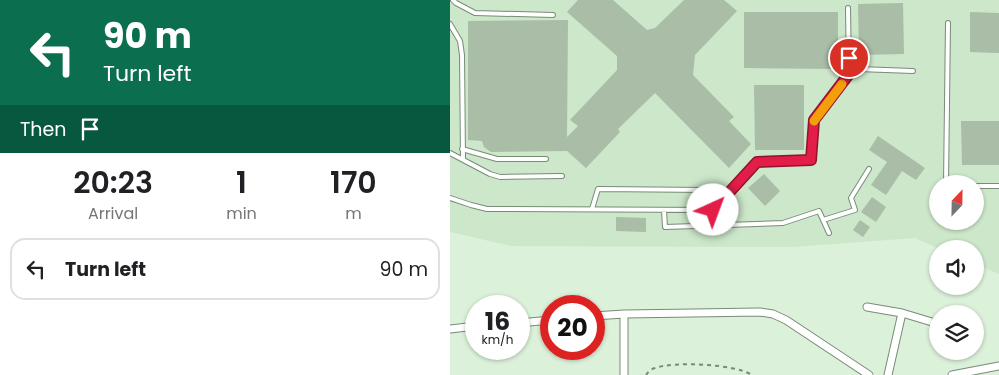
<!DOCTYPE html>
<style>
:root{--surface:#fff;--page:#f2f2f2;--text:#202124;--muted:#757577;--line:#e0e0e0}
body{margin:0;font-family:Poppins,sans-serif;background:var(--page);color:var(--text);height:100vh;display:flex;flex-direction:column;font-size:19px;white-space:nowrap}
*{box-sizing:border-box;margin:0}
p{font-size:16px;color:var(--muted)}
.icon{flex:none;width:28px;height:28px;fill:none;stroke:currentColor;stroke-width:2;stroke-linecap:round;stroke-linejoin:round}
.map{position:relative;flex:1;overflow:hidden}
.details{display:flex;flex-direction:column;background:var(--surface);width:450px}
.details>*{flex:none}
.hud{background:#0b6e4f;color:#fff;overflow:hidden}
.needle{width:32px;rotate:22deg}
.tools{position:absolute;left:479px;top:175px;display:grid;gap:10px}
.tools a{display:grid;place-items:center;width:55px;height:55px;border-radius:50%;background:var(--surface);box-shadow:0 1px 4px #0004;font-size:25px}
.speed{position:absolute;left:15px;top:295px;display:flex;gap:10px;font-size:25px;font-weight:700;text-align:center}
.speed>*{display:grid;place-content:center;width:65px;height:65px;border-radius:50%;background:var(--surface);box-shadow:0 1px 4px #0004;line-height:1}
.speed small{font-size:12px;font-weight:400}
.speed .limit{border:8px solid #d22;background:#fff;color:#111}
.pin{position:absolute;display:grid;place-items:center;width:42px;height:42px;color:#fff;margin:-21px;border:2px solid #fff;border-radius:50%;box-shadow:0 1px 5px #0007}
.me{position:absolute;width:55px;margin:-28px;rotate:43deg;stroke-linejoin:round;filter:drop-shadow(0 0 4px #0008)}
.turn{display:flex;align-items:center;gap:18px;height:105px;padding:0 20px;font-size:22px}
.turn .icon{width:65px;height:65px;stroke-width:2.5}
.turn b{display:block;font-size:35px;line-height:42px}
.then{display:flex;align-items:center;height:48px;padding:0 20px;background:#0003;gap:10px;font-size:19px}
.eta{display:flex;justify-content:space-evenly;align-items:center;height:85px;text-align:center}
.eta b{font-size:30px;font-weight:600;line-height:35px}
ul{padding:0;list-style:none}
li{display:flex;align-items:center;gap:15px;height:62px;margin:0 10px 8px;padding:0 10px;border:2px solid var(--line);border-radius:15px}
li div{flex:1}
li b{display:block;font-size:19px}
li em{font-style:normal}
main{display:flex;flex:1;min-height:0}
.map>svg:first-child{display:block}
.built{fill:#cce7ca;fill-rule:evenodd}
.building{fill:#a9bda7}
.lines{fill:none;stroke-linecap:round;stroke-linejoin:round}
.lane-casing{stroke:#788c77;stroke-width:6}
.street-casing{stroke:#788c77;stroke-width:9}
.path{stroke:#7a8979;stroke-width:2;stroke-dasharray:4 4;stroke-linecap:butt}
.lane{stroke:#fff;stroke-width:4}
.street{stroke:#fff;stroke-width:7}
.route-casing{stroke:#92132f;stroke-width:12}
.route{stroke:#e11d48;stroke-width:9}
.slow{stroke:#f59e0b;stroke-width:9}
</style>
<main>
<section class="details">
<div class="hud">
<div class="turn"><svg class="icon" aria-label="left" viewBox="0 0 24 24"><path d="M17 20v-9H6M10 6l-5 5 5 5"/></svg><div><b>90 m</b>Turn left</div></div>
<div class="then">Then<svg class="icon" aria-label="arrive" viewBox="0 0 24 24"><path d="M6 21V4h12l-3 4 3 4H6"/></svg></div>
</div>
<div class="eta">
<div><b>20:23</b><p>Arrival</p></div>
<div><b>1</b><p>min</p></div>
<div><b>170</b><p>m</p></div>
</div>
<ul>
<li><svg class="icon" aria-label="left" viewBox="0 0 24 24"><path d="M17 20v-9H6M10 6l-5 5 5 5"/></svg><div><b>Turn left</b></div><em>90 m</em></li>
</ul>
</section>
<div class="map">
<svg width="549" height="375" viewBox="0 0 549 375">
<rect width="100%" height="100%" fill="#dbf1d9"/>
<path class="built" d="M0,0h549v274l-24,-10v-15h-35l-25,-11 -123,9 -281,-1 -61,-14zM488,184h37v37h-37z"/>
<path class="building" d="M128,0h35l34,30 8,-2 29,-28h40l13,11 -42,44 -2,20 41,42 -5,4 22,23 -22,24 -74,-75 -37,36 2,3 -34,36 -19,-17 -76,1 -7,-5 -2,-6 -14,-1v-119l100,-1 -1,117 11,-11 -8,-6 47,-50v-14l-50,-44z
M453,3l1,51 -45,1 -1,-51z
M294,12h94v57l-94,-1z
M520,12l29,1v40l-29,-1z
M304,85h50v65h-49z
M511,121h38v44h-37z
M428,136l47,32 -9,12 -14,-9 -16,24 -15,-10 16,-23 -18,-12z
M314,174l16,17 -15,15 -17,-18z
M422,197l14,10 -10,15 -15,-10z
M166,217l30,1v14l-30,-1z
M410,220l10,7 -7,10 -10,-7z"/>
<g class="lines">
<g class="lane-casing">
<path id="lane" d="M3,0l3,3 19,10 78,2
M398,8l1,66
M0,24l10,17 2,14 1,104
M12,149l35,10h49
M0,153l40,21 10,3 62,-1
M496,184l2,-161
M525,186h24
M0,198l21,7 16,4 226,1 44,-48 54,-2 3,-39 35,-47 9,-5 55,2
M142,209l6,-20 110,1 5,20
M214,210l1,17 118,-4 36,-12 10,22
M373,220l32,-10 -4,-12 18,-29"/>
</g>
<g class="street-casing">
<path id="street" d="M417,307l35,6 30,9
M144,316l30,-2 136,-2 13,2 13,6 83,55
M69,323l32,-3
M0,329l26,-3
M174,375v-61
M438,375l14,-62
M502,375l47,-9"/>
</g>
<path class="path" d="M196,375c2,-3 5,-6 9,-7 20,-7 80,-4 97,7"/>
<use href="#lane" class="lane"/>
<use href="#street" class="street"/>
</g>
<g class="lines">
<g class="route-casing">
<path id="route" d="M263,210l44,-48 54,-2 3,-40 35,-46v-16"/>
</g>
<use href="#route" class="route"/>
<path class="slow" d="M364,121l28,-37"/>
</g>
</svg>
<div class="tools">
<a><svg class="needle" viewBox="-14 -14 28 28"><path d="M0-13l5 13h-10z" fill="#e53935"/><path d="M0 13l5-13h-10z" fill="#757577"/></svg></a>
<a><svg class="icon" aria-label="sound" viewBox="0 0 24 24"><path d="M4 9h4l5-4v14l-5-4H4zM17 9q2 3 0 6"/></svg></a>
<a><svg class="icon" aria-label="layers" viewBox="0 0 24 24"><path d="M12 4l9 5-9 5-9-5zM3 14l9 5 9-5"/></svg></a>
</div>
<div class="speed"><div>16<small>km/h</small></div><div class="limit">20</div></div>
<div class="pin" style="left:399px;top:58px;background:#d93025"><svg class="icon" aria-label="arrive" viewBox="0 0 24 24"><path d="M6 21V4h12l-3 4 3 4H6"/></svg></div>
<svg class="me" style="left:263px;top:210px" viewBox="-20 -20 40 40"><circle r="19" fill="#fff"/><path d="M0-13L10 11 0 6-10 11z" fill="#e11d48"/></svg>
</div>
</main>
